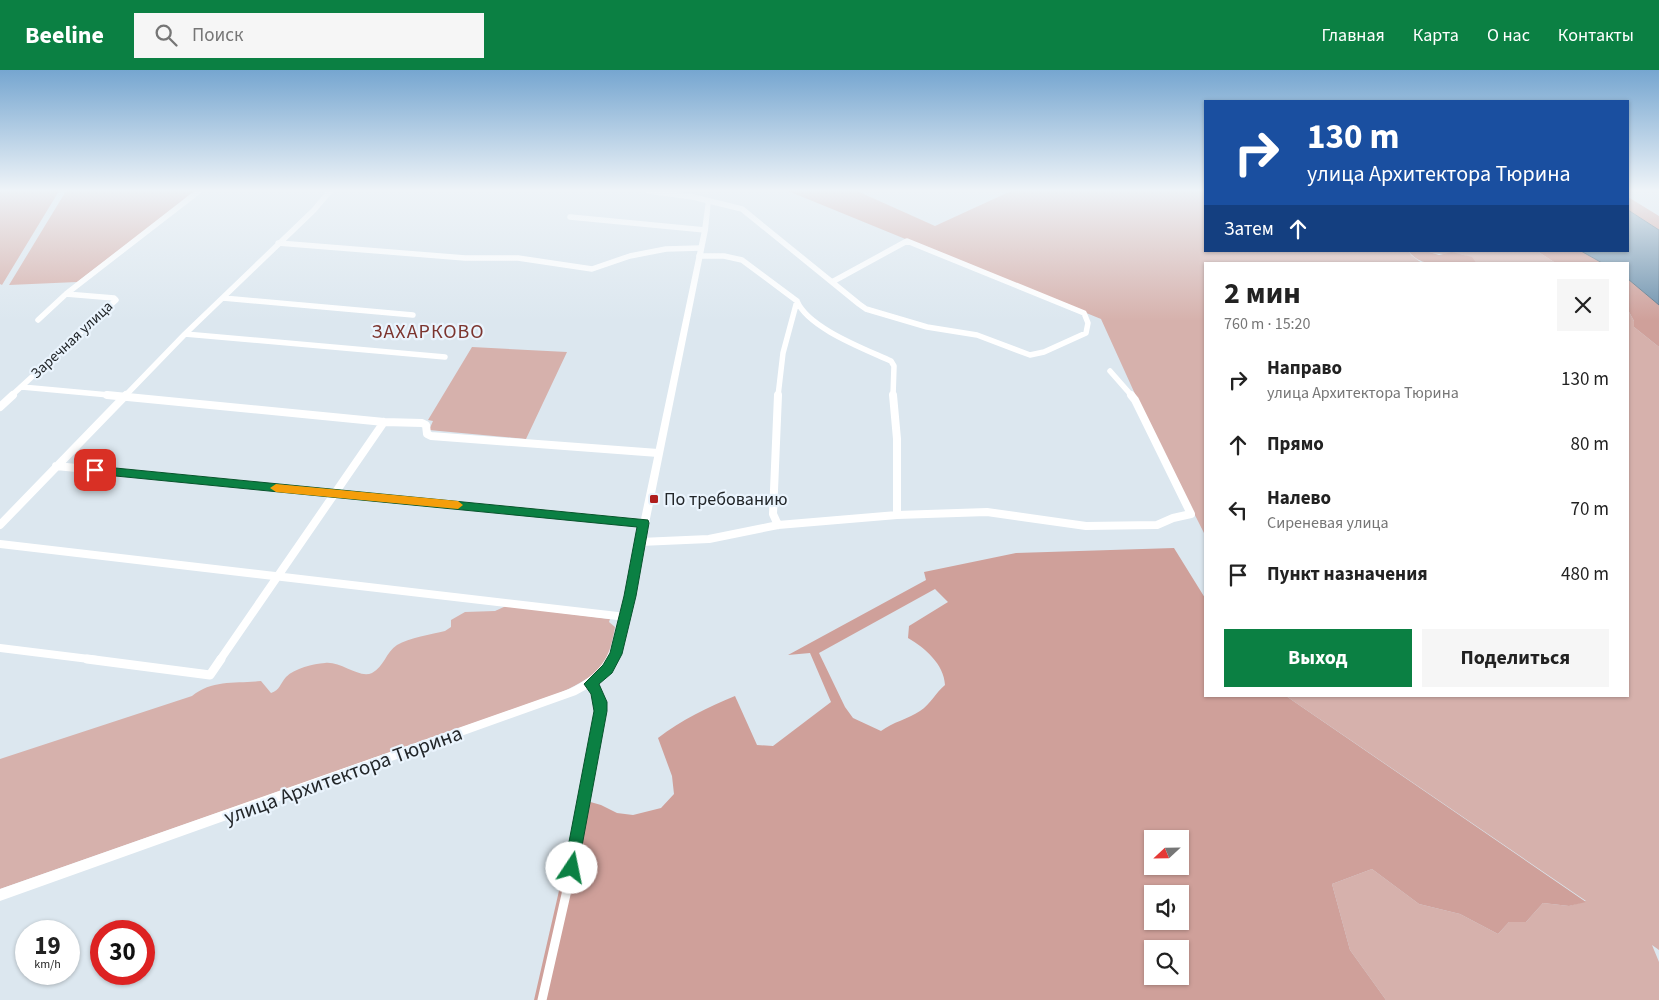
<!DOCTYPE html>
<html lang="ru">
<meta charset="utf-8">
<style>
:root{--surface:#fff;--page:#f6f6f6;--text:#222;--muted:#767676;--accent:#0b8043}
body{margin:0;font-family:"Source Sans 3",sans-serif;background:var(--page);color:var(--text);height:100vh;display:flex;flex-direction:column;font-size:19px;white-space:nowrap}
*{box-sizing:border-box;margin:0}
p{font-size:16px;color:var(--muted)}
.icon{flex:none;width:28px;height:28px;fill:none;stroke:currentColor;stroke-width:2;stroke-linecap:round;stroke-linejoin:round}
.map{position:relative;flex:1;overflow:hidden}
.drawer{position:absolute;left:1204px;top:192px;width:425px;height:435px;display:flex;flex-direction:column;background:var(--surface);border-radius:0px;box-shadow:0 1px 4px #0004}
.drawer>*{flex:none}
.top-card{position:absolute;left:1204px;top:30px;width:425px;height:152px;border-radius:0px;box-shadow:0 1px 4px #0004;background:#1a4fa0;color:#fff;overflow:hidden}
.needle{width:32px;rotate:248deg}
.tools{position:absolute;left:1144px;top:760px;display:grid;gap:10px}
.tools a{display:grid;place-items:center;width:45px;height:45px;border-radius:0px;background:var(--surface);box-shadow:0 1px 4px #0004;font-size:25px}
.speed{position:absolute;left:15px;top:850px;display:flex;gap:10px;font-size:25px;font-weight:700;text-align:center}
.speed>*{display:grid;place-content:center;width:65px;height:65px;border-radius:50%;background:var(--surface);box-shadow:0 1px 4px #0004;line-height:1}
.speed small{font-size:12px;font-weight:400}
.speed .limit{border:8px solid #d22;background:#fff;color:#111}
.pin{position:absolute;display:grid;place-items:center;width:42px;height:42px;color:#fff;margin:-21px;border-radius:10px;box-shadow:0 2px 8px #0006}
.me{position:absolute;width:55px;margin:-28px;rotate:11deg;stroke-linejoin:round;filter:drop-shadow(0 0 4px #0008)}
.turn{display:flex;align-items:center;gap:18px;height:105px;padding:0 20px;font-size:22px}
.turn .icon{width:65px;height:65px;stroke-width:2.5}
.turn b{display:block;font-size:35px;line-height:42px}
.then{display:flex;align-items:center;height:48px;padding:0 20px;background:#0003;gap:10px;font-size:19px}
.round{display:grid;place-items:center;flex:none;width:52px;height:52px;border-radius:0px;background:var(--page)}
.headline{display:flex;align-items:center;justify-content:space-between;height:85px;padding:0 20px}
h1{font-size:30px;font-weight:700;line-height:38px}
.button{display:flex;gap:10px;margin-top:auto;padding:10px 20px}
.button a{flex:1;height:58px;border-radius:0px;background:var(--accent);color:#fff;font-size:20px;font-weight:700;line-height:58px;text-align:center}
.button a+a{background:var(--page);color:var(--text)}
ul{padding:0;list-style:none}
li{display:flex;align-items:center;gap:15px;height:65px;padding:0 20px}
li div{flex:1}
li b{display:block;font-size:19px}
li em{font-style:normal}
header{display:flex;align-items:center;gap:30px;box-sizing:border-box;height:70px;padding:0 25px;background:var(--accent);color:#fff}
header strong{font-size:24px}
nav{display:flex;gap:28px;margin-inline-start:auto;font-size:18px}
.search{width:350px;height:45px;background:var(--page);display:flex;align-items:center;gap:12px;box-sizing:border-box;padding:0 18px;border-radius:0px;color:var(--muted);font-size:19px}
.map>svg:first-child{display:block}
.green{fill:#d6b1ac}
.forest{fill:#cfa09a;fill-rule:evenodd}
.water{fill:#6c90ab;stroke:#567084}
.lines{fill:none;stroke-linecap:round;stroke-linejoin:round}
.minor-far2{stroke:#fff;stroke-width:5.5}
.minor-far1{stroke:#fff;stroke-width:8}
.minor{stroke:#fff;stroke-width:9}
.tertiary{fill:#fff;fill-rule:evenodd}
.route{fill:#0b8043;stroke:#07532c}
.slow{fill:#f59e0b}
.poi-dot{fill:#af1e1d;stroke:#eaf4fd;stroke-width:2}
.labels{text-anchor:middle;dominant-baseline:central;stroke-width:4.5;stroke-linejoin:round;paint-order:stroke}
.far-street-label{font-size:15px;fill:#222629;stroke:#eaf4fd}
.poi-label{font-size:18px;fill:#222629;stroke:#eaf4fd;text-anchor:start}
.quarter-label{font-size:20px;letter-spacing:1px;fill:#7c352f;stroke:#eaf4fd}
.near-street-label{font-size:21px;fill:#222629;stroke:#eaf4fd}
</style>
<header>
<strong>Beeline</strong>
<div class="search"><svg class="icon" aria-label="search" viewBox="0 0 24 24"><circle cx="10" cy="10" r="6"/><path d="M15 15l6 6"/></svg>Поиск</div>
<nav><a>Главная</a><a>Карта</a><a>О нас</a><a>Контакты</a></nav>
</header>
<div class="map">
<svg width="1659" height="930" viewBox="0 0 1659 930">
<rect width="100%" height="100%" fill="#dce7ef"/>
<path class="green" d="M0,121h59l-57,94 -2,-1z
M66,121h131l-120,91 -68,3z
M788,121h69l78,35 76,-35h194v60h204l2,4 12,9h-218v271l-60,-119 -44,-97z
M1426,181h111l20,13h-80c-17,-18 -31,-5 -51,-13z
M1628,240l6,11v6l25,20v603l-7,-5 7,17v38h-273l-36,-50 -18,-66 40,-15 47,35 41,10 38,20 11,-12h17l17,-19 26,3 17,-5 -300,-205h342z
M472,277l95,5 -41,87 -97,-9 4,-9 -5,-1z
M506,536l104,13 -1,3 6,5c-7,40 -17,48 -53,65l-562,197v-130l192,-63c21,-17 44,-12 69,-15l10,12c9,-3 9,-9 15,-16 9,-9 27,-13 39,-14 16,-2 34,16 47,10 12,-6 14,-21 25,-28 12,-7 35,-11 48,-14l6,-4v-7l14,-8 30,-1z"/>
<path class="forest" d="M1628,127l31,19v14l-31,-20z
M1409,181h17l13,4 13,-3 20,5 5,7c-18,0 -58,6 -68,-13z
M1537,181h44l23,13h-47z
M1628,209l31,26v42l-25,-20v-6l-6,-11z
M1174,478l31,50v98h81l300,206 -17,4 -26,-3 -17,19h-17l-11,12 -38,-20 -41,-10 -47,-35 -40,15 18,66 36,50h-852l46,-201 21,6 16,8 16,2 28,-7 13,-14 -2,-18 -14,-38c23,-18 50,-31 77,-42l22,49 16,1 58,-44 -21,-49 -22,2 138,-75 -2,-8 92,-19zM935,519l13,13 -39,24 -1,12c17,10 36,26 37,47 -10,8 -14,19 -25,26 -12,8 -27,11 -39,20l-28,-13 -8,-11 -26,-54zM1152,769h28v27h-28zM1152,824h28v27h-28zM1152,879h28v27h-28z"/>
<path class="water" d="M1628,140l31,20v75l-31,-26v-15h-24l-23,-13h47z"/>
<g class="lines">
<path class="minor-far2" d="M648,121l45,6 49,12 117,95 7,5 61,18 50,8 53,20 14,-3 42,-19 2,-10 -4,-10 -177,-72 -75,41
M570,147l135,13
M278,173l187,15h53l74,11 38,-13 36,-7 35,-1
M699,186h25l18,4 55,41c11,27 68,48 94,60l3,5 -1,30
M223,228l190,17
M38,250l28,-26
M185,264l260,23
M1110,301l22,25
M22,317l98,9
M11,326l105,-96 -2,-2 -48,-4 133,-103
M125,326l60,-62 129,-124 16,-19
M778,326l5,-43 14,-52"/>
<path class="minor-far1" d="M107,325l277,27 38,1 4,2 1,9 4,2 227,17
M778,325l-5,119 5,11
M893,325l4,44v76
M0,337l13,-12
M56,396l588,57
M0,455l126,-130
M640,472l69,-3 69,-14 119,-10 90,-3 99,14 71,-1 16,-7 18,-4 -56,-114 -4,-5
M0,474l626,73
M0,578l97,12
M220,590l164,-238"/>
<path class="minor" d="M87,589l123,16 11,-16
M542,930l30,-132 28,-157 -2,-15 -7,-12"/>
<path class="tertiary" d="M706,130l5,1 -3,29 -80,398c-11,36 -18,50 -52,67l-576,206v-12l569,-200c31,-15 39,-29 49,-61l84,-398z"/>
</g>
<linearGradient id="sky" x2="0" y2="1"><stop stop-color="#76a6d0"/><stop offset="0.48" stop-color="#eff4f8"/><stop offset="1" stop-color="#eff4f8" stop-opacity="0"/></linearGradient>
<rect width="1659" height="251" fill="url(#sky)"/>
<path class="route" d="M95,396l553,54 1,3 -13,73 -14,58 -10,19 -13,11 8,18v9l-30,162 -5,2 -5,-2 -3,-5 30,-157 -3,-17 -7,-10 19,-19 7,-12 14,-57 13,-69 -542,-53 -5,-4z"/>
<path class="slow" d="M276,414l182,17 5,4 -5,4 -182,-17 -6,-4z"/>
<rect class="poi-dot" x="649" y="424" width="10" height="10" rx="2.5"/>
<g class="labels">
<g class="far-street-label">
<text transform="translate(72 270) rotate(-43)">Заречная улица</text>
</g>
<g class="poi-label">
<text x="664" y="429">По требованию</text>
</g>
<g class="quarter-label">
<text x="428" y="262">ЗАХАРКОВО</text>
</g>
<g class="near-street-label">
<text transform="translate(343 705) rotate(-20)">улица Архитектора Тюрина</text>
</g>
</g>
</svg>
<div class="tools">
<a><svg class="needle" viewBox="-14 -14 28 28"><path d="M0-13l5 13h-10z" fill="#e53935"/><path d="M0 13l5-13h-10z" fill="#767676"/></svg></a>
<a><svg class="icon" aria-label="sound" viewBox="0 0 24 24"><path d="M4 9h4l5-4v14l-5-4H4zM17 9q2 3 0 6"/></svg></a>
<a><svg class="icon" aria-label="search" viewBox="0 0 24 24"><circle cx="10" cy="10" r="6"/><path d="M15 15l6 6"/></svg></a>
</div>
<div class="speed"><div>19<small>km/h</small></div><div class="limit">30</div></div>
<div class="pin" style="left:95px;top:400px;background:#d93025"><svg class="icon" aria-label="arrive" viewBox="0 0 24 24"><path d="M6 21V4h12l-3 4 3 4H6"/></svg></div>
<svg class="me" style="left:572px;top:798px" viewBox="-20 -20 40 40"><circle r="19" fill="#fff"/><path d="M0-13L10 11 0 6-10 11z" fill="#0b8043"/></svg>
<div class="top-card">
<div class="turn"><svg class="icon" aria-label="right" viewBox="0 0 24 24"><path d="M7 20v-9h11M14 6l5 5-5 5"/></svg><div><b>130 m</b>улица Архитектора Тюрина</div></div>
<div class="then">Затем<svg class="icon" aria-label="ahead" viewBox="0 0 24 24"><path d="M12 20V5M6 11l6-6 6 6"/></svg></div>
</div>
<section class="drawer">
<div class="headline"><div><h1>2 мин</h1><p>760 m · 15:20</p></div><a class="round"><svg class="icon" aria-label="close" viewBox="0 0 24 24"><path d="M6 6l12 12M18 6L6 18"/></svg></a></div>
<ul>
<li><svg class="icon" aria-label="right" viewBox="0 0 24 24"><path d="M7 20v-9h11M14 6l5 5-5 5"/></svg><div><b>Направо</b><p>улица Архитектора Тюрина</p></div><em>130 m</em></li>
<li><svg class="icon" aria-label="ahead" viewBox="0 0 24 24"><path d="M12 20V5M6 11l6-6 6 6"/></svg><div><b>Прямо</b></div><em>80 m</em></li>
<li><svg class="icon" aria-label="left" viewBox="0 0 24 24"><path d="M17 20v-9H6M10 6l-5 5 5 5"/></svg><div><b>Налево</b><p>Сиреневая улица</p></div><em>70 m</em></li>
<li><svg class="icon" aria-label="arrive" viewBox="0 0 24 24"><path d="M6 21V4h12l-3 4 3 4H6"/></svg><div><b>Пункт назначения</b></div><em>480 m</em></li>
</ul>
<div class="button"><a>Выход</a><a>Поделиться</a></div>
</section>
</div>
